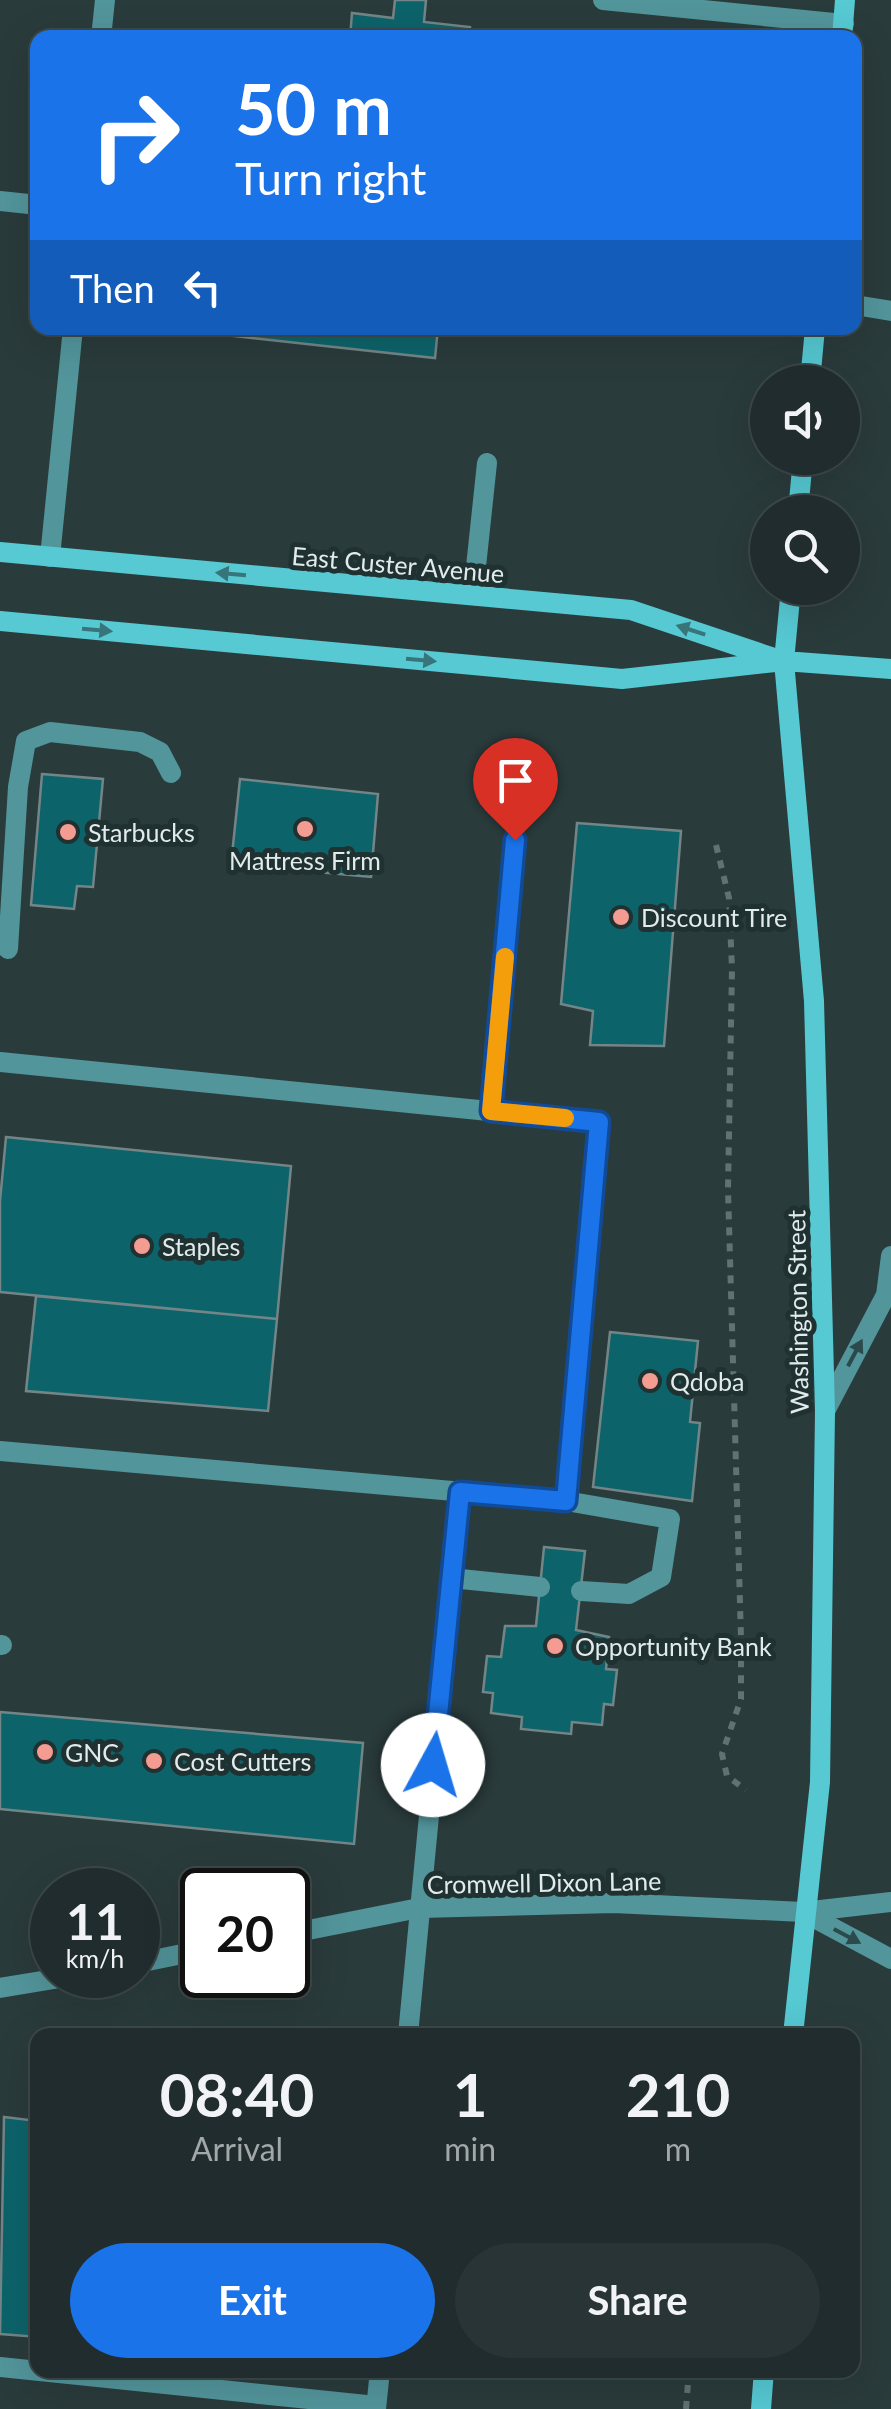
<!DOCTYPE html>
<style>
:root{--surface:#202c2d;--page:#283435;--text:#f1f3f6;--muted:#a2a7aa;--line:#3d4849;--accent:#1a73e8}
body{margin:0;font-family:Lato,sans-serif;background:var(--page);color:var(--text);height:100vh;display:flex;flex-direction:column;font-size:38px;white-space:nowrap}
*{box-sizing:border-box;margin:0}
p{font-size:32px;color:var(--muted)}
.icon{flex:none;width:55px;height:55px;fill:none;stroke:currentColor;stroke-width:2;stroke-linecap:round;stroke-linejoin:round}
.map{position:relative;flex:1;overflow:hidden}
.sheet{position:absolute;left:30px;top:2028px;width:830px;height:350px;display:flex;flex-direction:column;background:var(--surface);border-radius:20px;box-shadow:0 10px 40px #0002,0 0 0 2px var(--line)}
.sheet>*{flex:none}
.banner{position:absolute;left:30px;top:30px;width:832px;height:305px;border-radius:20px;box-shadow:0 10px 40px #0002,0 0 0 2px var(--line);background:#1a73e8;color:#fff;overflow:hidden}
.fabs{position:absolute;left:750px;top:365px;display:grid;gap:20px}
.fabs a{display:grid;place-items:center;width:110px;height:110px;border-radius:50%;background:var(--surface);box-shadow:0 10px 40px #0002,0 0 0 2px var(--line);font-size:50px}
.speed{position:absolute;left:30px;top:1868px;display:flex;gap:20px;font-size:50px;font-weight:700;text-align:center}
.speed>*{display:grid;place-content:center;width:130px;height:130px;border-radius:50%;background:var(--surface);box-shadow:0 10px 40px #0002,0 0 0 2px var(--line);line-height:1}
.speed small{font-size:25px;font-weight:400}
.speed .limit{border:5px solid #111;border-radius:15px;background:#fff;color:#111}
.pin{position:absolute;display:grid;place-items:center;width:85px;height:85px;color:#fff;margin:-102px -42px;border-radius:50% 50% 50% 0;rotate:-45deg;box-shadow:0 0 10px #0007}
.pin .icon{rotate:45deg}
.me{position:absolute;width:110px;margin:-55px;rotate:6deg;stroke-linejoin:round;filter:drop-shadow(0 0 8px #0008)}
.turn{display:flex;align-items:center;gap:35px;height:210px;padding:0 40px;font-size:45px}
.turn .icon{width:130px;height:130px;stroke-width:2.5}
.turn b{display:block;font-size:70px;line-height:85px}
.then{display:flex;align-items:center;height:95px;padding:0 40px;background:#0003;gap:20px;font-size:38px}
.eta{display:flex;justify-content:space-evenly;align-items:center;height:170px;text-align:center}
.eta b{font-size:60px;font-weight:700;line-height:70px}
.action{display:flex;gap:20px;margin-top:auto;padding:20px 40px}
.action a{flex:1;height:115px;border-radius:60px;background:var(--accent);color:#fff;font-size:40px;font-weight:700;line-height:115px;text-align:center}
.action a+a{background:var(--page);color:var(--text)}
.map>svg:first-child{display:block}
.building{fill:#0d636a;stroke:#738587;stroke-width:2.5}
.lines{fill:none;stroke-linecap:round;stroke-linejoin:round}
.path{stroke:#627172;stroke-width:6;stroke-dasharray:8 8;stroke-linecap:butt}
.lane{stroke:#52959b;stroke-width:20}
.street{stroke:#52959b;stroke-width:20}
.secondary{stroke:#56c9d3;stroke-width:20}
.oneway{fill:#38757a}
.oneway2{fill:#2c4a4c}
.route-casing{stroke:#114b97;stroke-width:25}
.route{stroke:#1a73e8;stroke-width:18}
.slow{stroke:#f59e0b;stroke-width:18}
.poi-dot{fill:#f59c92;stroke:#203132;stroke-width:4}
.labels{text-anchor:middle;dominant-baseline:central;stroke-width:10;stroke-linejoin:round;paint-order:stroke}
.street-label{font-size:25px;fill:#e1ebec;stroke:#203132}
.poi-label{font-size:25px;fill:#e1ebec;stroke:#203132;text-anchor:start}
</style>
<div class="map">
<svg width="891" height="2409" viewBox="0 0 891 2409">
<rect width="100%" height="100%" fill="#2a3b3c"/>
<path class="building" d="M395,0h31l-2,22 46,5 -1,11h-119l2,-25 41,5z
M207,328h231l-3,30 -228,-25z
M42,774l61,5 -10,108 -16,-1 -3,23 -43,-4z
M240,779l138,15 -7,83 -140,-13z
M577,823l104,8 -17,215 -74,-1 3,-34 -32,-7z
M6,1137l285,29 -14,153 -277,-27v-91z
M36,1296l241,23 -9,92 -242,-20z
M610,1332l88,9 -8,81 10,1 -8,78 -99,-14z
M544,1547l41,4 -9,79 33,7 -3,32 11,1 -4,35 -9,-1 -2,21 -30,-3 -1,12 -50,-5 1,-12 -31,-4 2,-20 -10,-1 4,-36 14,1 4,-31h31z
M0,1712l363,31 -9,101 -354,-35z
M4,2117l34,4v216l-38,-3z"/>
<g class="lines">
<path class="path" d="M716,845l13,53 3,71 -4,220 13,449v61l-19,55 5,22 19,14
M686,2409l3,-39"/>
<path class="lane" d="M603,0l241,24
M0,201l38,4
M855,305l36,6
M473,595l14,-132
M8,949l10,-162 8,-46 24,-9 90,10 20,10 11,21
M0,1062l599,60 -33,379 -566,-50
M491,1111l24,-272
M825,1411l61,-116 5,-39
M566,1501l104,18 -9,58 -32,17 -48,-3
M451,1578l89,9
M0,1645h2
M408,2035l52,-543
M0,2367l376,39
M376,2409l4,-39"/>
<path class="street" d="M101,38l4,-38
M50,557l23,-229
M803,1912l88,47
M288,1934l131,-26 195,-5 189,9 88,-10
M138,1963l64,-13
M0,1988l78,-13"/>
<path class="secondary" d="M842,38l3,-38
M810,382l5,-54
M798,512l5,-54
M0,552l631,58 146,49
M791,588l-7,73 30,340 11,410 -5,371 -27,253
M0,621l622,58 162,-18 107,8
M761,2409l3,-39"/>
</g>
<defs><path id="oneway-solid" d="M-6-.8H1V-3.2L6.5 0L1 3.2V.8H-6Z" transform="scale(2.5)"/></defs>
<g class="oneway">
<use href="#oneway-solid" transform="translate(231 574) rotate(-175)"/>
<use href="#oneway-solid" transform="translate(97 630) rotate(5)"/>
<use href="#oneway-solid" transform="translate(691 630) rotate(-162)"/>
<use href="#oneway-solid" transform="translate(421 660) rotate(5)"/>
</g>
<g class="oneway2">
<use href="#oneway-solid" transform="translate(855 1353) rotate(-62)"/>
<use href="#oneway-solid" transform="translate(847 1936) rotate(28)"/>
</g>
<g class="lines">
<g class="route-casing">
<path id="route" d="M433,1765l27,-273 106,9 33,-379 -108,-11 24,-271"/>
</g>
<use href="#route" class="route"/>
<path class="slow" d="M505,957l-14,154 74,7"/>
</g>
<g class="poi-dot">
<circle cx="305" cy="829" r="10"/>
<circle cx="68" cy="832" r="10"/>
<circle cx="621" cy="917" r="10"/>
<circle cx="142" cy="1246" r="10"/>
<circle cx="650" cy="1381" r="10"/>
<circle cx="555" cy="1646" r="10"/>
<circle cx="45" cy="1752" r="10"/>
<circle cx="154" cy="1761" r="10"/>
</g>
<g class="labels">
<g class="street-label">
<text transform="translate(398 564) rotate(5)">East Custer Avenue</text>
<text transform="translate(797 1312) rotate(-91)">Washington Street</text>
<text transform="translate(544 1882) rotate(-1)">Cromwell Dixon Lane</text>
</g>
<g class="poi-label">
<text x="88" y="832">Starbucks</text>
<text x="305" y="860" text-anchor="middle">Mattress Firm</text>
<text x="641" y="917">Discount Tire</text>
<text x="162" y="1246">Staples</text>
<text x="670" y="1381">Qdoba</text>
<text x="575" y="1646">Opportunity Bank</text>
<text x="65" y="1752">GNC</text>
<text x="174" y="1761">Cost Cutters</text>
</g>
</g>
</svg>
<div class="fabs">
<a><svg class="icon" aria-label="sound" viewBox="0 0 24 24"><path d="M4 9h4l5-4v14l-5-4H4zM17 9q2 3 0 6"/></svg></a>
<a><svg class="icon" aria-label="search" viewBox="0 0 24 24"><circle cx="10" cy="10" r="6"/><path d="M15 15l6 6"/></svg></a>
</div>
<div class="speed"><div>11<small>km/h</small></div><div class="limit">20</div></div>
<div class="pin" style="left:515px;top:840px;background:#d93025"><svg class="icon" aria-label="arrive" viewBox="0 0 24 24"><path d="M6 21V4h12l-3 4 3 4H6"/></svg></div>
<svg class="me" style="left:433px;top:1765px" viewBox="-20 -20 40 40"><circle r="19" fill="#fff"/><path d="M0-13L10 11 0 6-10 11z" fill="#1a73e8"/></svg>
<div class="banner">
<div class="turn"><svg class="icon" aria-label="right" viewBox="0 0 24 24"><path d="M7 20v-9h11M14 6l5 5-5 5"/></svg><div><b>50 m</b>Turn right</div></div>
<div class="then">Then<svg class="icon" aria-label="left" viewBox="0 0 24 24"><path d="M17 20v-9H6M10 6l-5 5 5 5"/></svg></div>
</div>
<section class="sheet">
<div class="eta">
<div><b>08:40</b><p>Arrival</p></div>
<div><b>1</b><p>min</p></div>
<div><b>210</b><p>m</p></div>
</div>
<div class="action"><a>Exit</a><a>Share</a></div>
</section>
</div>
